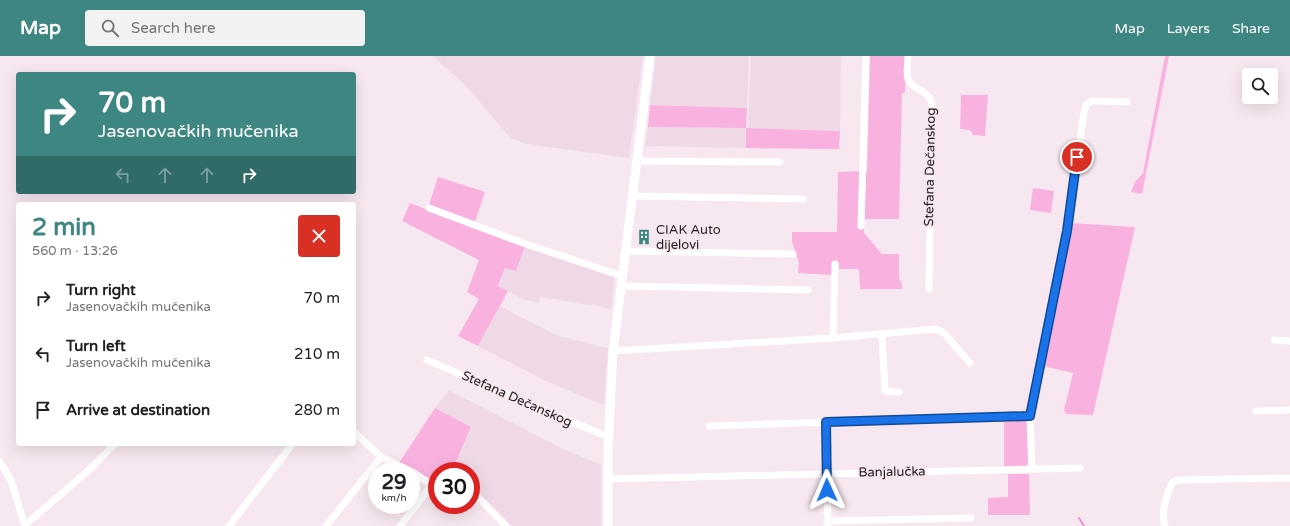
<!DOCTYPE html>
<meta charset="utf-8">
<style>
:root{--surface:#fff;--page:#f2f2f2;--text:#202124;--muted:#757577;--accent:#3e8682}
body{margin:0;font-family:"Varela Round",sans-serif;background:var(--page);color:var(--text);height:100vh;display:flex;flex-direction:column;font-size:15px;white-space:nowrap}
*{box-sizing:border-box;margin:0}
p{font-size:13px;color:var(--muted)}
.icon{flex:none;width:22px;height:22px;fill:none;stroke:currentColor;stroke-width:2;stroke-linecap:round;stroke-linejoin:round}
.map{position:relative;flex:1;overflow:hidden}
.side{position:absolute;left:16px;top:146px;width:340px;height:244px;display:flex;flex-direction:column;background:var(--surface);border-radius:4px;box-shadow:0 4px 16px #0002}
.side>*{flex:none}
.banner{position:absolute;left:16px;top:16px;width:340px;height:122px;border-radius:4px;box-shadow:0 4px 16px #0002;background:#3e8682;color:#fff;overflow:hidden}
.tools{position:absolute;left:1242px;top:12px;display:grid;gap:8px}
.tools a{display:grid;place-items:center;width:36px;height:36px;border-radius:4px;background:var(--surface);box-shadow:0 4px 16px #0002;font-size:20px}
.speed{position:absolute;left:368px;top:406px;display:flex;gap:8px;font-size:20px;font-weight:700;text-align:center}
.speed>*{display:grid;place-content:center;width:52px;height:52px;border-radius:50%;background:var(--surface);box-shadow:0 4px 16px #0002;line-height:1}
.speed small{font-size:10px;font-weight:400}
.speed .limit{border:6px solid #d22;background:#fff;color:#111}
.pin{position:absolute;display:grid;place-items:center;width:34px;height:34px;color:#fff;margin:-17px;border:2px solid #fff;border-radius:50%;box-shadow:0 1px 4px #0007}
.me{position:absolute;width:44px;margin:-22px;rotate:359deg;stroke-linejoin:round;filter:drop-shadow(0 0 3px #0008)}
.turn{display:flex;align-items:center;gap:14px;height:84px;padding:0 16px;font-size:18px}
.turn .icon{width:52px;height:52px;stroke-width:2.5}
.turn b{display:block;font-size:28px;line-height:34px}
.lanes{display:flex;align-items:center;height:38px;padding:0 16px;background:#0003;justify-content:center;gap:20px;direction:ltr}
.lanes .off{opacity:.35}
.round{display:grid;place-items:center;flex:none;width:42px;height:42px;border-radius:4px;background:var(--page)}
.overview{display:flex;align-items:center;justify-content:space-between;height:68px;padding:0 16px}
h1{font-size:24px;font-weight:700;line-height:30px;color:var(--accent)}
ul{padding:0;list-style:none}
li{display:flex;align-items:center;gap:12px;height:56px;padding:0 16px}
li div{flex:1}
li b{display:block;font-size:15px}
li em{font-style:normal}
header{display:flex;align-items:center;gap:24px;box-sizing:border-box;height:56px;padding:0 20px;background:var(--accent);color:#fff}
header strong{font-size:19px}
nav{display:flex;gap:22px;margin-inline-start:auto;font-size:14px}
.search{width:280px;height:36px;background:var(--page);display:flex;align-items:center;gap:10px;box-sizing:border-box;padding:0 14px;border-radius:4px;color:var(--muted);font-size:15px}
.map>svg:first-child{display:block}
.built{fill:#f0d9e7}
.green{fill:#f9b2e0}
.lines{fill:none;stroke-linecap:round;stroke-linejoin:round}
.stream{stroke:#eb94ce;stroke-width:2}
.street{stroke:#fff;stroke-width:7}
.secondary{stroke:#fff;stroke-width:9}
.route-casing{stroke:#114b97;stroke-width:10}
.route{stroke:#1a73e8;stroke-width:7}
.labels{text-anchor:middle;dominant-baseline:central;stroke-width:3.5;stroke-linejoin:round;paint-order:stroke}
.street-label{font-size:13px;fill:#221d20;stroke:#f7e7f0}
.poi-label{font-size:13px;fill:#221d20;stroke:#f7e7f0;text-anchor:start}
</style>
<header>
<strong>Map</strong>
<div class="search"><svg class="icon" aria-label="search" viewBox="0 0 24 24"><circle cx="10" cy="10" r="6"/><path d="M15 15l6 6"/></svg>Search here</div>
<nav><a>Map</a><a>Layers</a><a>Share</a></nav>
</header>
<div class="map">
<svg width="1290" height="470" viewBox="0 0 1290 470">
<rect width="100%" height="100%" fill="#f7e7f0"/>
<path class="built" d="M433,0h210l-14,102 -103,-14 -16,-6 -42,-50z
M656,0h93l-2,52 -97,-3z
M751,0h90l-1,75 -92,-3z
M648,71l98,1v20l-101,-2z
M525,190l90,29 -4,34 -20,-5v1l-51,-8 -1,6 -14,-3 -27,-14 8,-19 10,4z
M500,250l58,30 50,12 -4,57 -54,-22 -72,-37z
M449,334l108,56 44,19v61h-88l-9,-5 -26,-29 -7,-3v-18h-19l19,-44 -36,-19z"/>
<path class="green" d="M870,0h36l-1,37h-3l-3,126h-35v14l18,21h17v23l3,8v4h-42l-1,-20h-20v-6l-6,-1v13l-35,-2 1,-10 -7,-21v-10h45l1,-60 29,-1z
M1165,0h4l-27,138 -11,-2 4,-10 8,-9z
M961,39h27l-3,41 -12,-1 -3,-5 -10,-1z
M650,49l97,3 -1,20 94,3 -1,18 -93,-1v-20l-98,-1z
M438,121l47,15 -10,30 -46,-17z
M1033,132l21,3 -3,22 -21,-3z
M410,147l78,30 37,13 -9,25 -11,-3 -7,18 10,5 -30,55 -20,-10 21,-37 -12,-7 12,-32 -77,-39z
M1071,167l64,4 -42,188 -27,-1 -2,-4 9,-37 -30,-7z
M435,352l36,19 -19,44h-15v13l-22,-15 -16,-6z
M1027,364l1,44 -3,3 -21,2v-47z
M1008,418h21l1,41h-42v-17l20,-1z"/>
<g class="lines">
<path class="stream" d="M1079,462l5,8"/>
<path class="street" d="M908,0c0,7 -2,16 0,23 4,11 19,10 24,24l-3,186
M637,105l143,1
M633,140l170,3
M429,152l94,35 99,33
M861,170l5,-170
M625,195l168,3
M621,230l187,4
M882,278l3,57 14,1
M833,282l2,-74
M1274,284l16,1
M613,295l220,-13 103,-9 7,3 27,31
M427,304l181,77
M1256,355l34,-1
M826,366l2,104
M709,370l321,-10
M354,376l27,25 28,14
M0,406l11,18 14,46
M1032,413l-2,-53 37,-185 17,-119 2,-7 5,-4 36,1
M411,416l26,16
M607,423l473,-11
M471,439l6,1 29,30
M827,465l144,-3
M25,469l63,-54 27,-27
M229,470l62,-80 -1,-2
M326,470l55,-69
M400,470l31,-40
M1165,470c-5,-14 2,-30 7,-43l5,-3 113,-2"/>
<path class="secondary" d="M608,470v-76l5,-99 37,-295"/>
</g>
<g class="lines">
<g class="route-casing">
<path id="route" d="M827,434l-1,-68 204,-6 37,-185 10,-74"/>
</g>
<use href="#route" class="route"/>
</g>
<defs>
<g id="building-bare" transform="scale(1.2)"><path d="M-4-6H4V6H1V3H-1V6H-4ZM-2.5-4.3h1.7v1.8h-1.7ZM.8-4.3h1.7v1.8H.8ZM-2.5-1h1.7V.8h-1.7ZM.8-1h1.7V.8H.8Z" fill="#3e8682" stroke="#f7e7f0" stroke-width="2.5" paint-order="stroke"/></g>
</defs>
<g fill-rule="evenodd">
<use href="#building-bare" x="644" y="181"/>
</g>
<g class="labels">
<g class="street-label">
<text transform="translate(930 111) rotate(-89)">Stefana Dečanskog</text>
<text transform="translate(517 343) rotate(24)">Stefana Dečanskog</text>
<text transform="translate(892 416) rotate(-1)">Banjalučka</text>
</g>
<g class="poi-label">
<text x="656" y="174">CIAK Auto<tspan x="656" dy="15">dijelovi</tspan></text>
</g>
</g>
</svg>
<div class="tools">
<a><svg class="icon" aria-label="search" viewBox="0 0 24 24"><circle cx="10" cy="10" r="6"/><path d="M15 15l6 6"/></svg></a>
</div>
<div class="speed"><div>29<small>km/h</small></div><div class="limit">30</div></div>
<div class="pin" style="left:1077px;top:101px;background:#d93025"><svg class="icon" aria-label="arrive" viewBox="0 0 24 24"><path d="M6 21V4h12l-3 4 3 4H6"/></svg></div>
<svg class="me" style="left:827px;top:434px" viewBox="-20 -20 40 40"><path d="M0-17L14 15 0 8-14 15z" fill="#1a73e8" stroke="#fff" stroke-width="4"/></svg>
<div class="banner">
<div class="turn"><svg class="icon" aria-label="right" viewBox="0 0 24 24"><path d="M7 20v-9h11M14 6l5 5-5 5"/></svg><div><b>70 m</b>Jasenovačkih mučenika</div></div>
<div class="lanes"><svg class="icon off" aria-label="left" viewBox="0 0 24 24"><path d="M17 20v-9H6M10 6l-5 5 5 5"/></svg><svg class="icon off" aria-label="ahead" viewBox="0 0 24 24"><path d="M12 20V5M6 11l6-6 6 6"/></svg><svg class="icon off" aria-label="ahead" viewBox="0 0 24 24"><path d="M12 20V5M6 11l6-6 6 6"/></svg><svg class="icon" aria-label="right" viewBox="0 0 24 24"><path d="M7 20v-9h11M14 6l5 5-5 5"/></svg></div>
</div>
<section class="side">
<div class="overview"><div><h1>2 min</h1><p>560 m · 13:26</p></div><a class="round" style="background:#d93025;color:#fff"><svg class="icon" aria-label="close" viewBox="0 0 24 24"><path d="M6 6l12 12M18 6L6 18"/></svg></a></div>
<ul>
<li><svg class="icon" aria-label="right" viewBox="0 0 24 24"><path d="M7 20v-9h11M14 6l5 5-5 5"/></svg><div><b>Turn right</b><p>Jasenovačkih mučenika</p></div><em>70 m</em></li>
<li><svg class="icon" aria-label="left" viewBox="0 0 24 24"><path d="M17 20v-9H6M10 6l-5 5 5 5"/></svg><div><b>Turn left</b><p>Jasenovačkih mučenika</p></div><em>210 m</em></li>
<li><svg class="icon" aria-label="arrive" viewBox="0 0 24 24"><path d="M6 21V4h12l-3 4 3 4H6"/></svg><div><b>Arrive at destination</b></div><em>280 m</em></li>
</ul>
</section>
</div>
